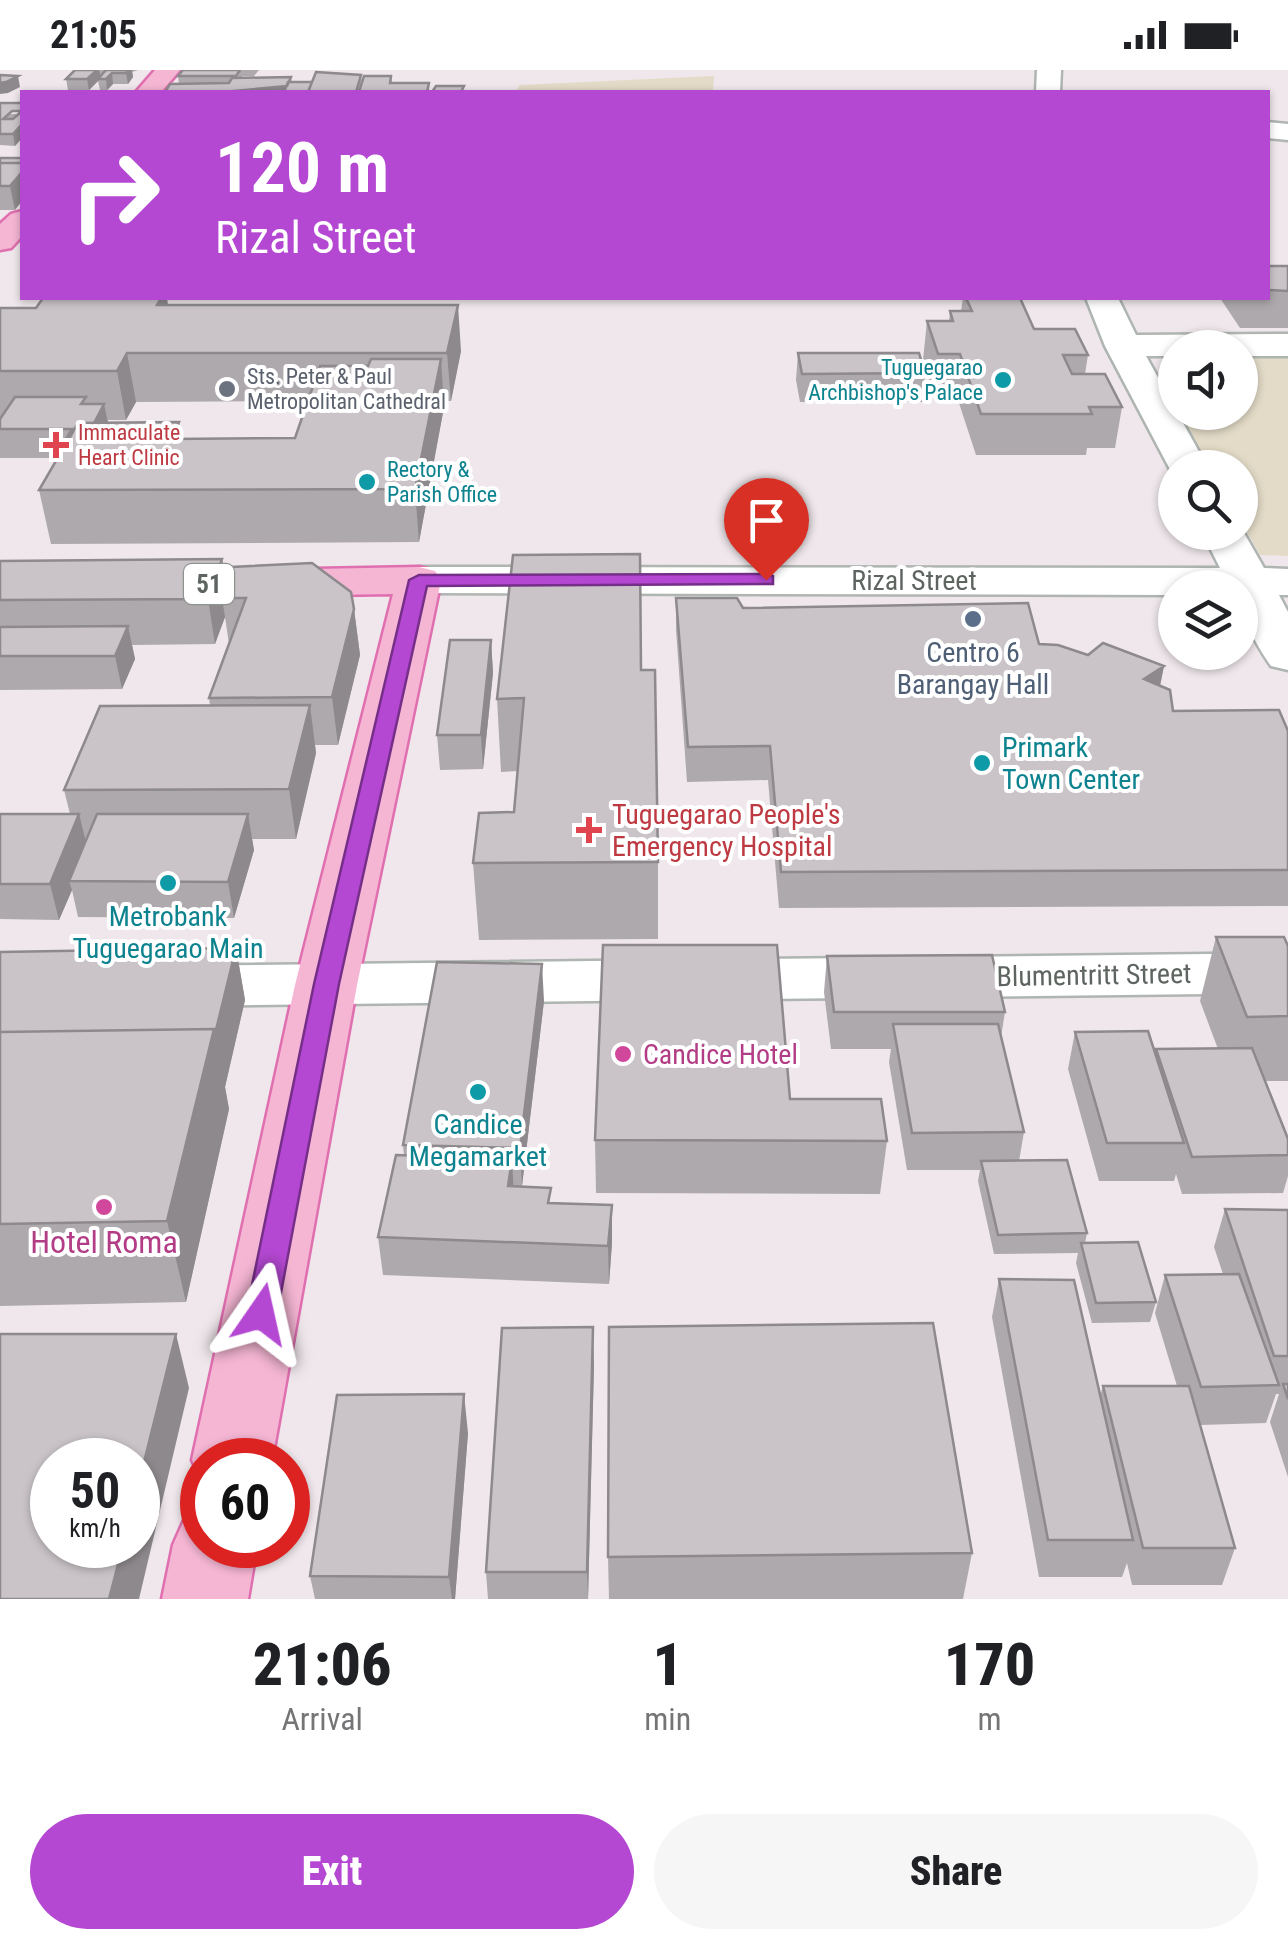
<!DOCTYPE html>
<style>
:root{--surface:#fff;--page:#f6f6f6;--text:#202124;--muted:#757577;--accent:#b548d3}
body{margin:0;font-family:"Roboto Condensed",sans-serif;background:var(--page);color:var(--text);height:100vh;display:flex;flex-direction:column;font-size:38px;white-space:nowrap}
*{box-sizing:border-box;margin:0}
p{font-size:32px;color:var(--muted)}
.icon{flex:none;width:55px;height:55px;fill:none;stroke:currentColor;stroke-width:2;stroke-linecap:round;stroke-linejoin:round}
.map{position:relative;height:1529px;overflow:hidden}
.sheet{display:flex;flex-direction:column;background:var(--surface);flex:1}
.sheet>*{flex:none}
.guide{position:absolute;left:20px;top:20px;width:1250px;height:210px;border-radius:0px;box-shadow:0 2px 8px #0004;background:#b548d3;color:#fff;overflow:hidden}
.buttons{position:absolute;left:1158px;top:260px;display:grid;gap:20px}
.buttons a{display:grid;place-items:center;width:100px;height:100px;border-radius:50%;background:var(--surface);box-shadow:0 2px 8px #0004;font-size:50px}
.speed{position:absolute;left:30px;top:1368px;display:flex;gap:20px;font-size:50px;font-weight:700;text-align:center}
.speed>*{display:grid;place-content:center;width:130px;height:130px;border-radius:50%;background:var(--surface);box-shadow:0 2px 8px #0004;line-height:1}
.speed small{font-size:25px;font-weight:400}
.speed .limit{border:15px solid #d22;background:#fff;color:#111}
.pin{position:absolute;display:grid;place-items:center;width:85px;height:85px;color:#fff;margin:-102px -42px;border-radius:50% 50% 50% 0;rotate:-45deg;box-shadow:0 0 10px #0007}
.pin .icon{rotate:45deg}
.me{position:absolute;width:110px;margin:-55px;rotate:11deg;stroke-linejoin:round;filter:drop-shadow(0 0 8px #0008)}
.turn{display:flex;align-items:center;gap:35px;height:210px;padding:0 30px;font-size:45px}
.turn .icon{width:130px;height:130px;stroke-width:2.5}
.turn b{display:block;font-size:70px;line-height:85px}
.eta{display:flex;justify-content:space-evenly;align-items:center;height:170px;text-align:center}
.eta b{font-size:60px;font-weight:800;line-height:70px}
.button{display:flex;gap:20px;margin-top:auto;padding:20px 30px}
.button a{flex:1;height:115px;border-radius:60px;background:var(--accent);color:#fff;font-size:40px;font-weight:800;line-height:115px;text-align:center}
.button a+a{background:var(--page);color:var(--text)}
.status{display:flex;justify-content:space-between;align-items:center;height:70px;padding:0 50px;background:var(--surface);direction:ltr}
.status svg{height:28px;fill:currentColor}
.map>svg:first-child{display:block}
.green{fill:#e3dbc7}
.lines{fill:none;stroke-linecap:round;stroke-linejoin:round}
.minor-casing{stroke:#afb5b1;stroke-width:5}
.major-casing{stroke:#e06fb0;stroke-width:5}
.minor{fill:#fff;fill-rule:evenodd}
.major{fill:#f5b6d3;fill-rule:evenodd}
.wall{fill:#aea9ac;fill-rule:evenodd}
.shaded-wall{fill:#8d898c}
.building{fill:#cac4c8;stroke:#8d898c;stroke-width:2.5;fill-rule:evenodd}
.route{fill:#b548d3;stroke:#762f89;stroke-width:2.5}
.culture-dot{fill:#0f9aa8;stroke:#fff;stroke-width:4}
.worship-dot{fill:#6b7280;stroke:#fff;stroke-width:4}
.health-dot{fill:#e0444e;stroke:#fff;stroke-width:4}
.service-dot{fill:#5c6f8a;stroke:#fff;stroke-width:4}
.hotel-dot{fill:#d1479c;stroke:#fff;stroke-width:4}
.labels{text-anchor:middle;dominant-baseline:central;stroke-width:8;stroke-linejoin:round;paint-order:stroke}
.far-culture-label{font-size:22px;fill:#0d838f;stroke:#fff;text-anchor:end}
.far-worship-label{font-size:22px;fill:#5b616d;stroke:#fff;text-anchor:start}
.far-health-label{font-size:22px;fill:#be3a42;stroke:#fff;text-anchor:start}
.shield{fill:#fff;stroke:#8e9390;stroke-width:2.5}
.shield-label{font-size:25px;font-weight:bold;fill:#5e6560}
.street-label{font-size:28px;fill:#5e6560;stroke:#fff}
.service-label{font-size:28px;fill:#4e5e75;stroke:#fff}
.culture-label{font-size:28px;fill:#0d838f;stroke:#fff}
.health-label{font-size:28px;fill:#be3a42;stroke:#fff;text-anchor:start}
.hotel-label{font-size:28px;fill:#b23c85;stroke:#fff;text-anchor:start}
.near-hotel-label{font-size:32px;fill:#b23c85;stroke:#fff}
</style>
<div class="status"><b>21:05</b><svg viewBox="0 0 49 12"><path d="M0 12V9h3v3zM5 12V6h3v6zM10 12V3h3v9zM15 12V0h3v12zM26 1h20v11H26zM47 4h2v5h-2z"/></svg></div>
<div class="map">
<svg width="1288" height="1529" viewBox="0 0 1288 1529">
<rect width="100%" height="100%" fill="#efe7eb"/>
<path class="green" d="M714,6l-1,16h-198l5,-7z
M1240,288h48v198l-28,-1 -20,-35v-52l-30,-1 -31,-54 61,-1z"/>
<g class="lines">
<g class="minor-casing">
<path id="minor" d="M1037,0h24l-1,22h-24z
M1268,52l20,2v16l-20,-2z
M1086,228h32l18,37 152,-1v22h-48v-8h-65v8h-29l62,112h-33l-1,9 -69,-131z
M1240,456l24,42 24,1v26h-9l9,17v58l-17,-4c-16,-23 -31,-50 -31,-78h-65v7l-756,-2 -16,-4 -6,-9 6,-9 16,-4 801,1 -18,-36h38z
M1288,883v40l-1120,13 -22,-6 -9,-14 9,-14 22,-6z"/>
</g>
<g class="major-casing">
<path id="major" d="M155,0h25l-19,22h-25z
M22,141v25l-11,12 -11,2v-26l11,-10z
M419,497l16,4 6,9 -84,405 -85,475h-70v22l-10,-22 103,-475 98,-391 -132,2 -16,-3 -6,-10 6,-10 16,-3z
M202,1442v33h55l-9,54h-86l11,-54 12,-27z"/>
</g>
<use href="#minor" class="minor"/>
<use href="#major" class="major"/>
</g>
<path class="wall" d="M75,0h63l-6,2 1,5 -5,7h-15l-6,6h-7l-2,-9 -9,9h-21l-2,-11z
M183,0h76l-5,6h-12v1h49v5h21l49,-7 1,10 29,-9 1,7h37v9h-264l14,-8 -1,-8z
M22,31v37l-7,8 -15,-1v-42h20zM12,41h10l-4,3h-10z
M0,88h22l-7,52h-15z
M1268,196h20v62h-48l-20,-30h48z
M963,228h57l14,31 54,26 -3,19 37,33 -7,41h-28l-1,7h-110l-20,-61h-22l-11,-34 4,-39h22l1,-10h11z
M168,235l293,46 -10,50h-7v6l-25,135 -368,2 -12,-54 19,-32h-58v-150zM308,331l-13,37 -114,1 -73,-17v-2h18l10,-18z
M798,283l127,20 -2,29h-123l-4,-22z
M222,489l4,25 128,25 6,46 -22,90h-23l1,8 -20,86h-44l2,11 -20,68 -156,-1 -6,-27 -13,30 -59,-1v-105h70l-6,-24 146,-85 -1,-7 20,-54 -4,-27 -10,27 -83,1 3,14 -13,30 -122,1v-129z
M676,528l363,46 49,11 76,11 -4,20 13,25 115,20v175l-509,2 -11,-128 -81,2 -11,-152z
M491,570l2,33 -10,96 -43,1 -3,-35z
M641,600l17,192v77l-179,1 -6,-77 41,-51 4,-41 -17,1 -4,-73z
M1216,867l72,9v135h-23l23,58v37l-5,17 -101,1 -6,-20 -2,7h-75l-31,-112 7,-37 80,22 1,-5h62l-18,-48z
M236,878l9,52 -20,87 4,22 -43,193 -186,4v-354z
M827,886l178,56 -4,25 23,95 -5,29 68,72 -2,10 71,59 -6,20 -58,1 -16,-60 2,-10 -84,1 -16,-73 2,-11h-73l-18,-108 2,-13h-60l-7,-57z
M544,931l-22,185 30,17 60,40 -3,41 -226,-9 -5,-38 26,-81 -1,-11z
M790,1029l97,42 -7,53 -284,-1 -1,-53z
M1225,1139l63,1v267l-18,-55 9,-28h-3l-10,29 -66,2 35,123 -13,37h-90l-5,-22 -5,14h-83l-47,-260 7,-38 101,117 3,-10h74l-22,-73 10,-38 58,-1 -9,-27z
M594,1295l-6,234h-100l-2,-27z
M468,1363l-13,166h-140l-5,-23z
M972,1483l-9,46h-354l-1,-42z"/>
<path class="shaded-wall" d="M97,0h2l2,8 -12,12 -2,-11z
M128,0h4l1,7 -5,7 -2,-11z
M112,3l1,11 -6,6 -1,-11z
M18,6l2,11 -12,6 -8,1v-11z
M291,7l1,11 -2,4h-67z
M22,54v14l-7,8 -2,-12z
M22,102v29l-7,9 -5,-24z
M161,228h6l6,39 -16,-32z
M458,235l3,46 -10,50 -4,-48z
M127,283l9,49 -10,18 -9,-49z
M441,289l3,48 -25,135 -4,-53z
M104,334l6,29 -26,6z
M179,352l8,51 -16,-34z
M222,489l6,39h-6l3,19 -10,27 -7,-45z
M354,539l6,46 -22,90 -6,-48z
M128,556l7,33 -13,30 -7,-33z
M491,570l2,33 -10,96 -2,-34z
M1164,596l-7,34 -13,-21z
M310,635l6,48 -20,86 -7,-50z
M79,744l9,36 -19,31 3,9 -13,30 -9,-36z
M248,744l6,36 -20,68 -6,-36z
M236,878l9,52 -20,87 4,22 -43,193 -19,-81 47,-192z
M542,894l2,37 -22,185 -2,-38z
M512,1089l2,38 -6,-11z
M612,1135v38l-3,41 -1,-38z
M593,1257l1,38 -6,234 -1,-27z
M176,1264l13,54 -50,211h-30l14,-54h15v-59z
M464,1324l4,39 -13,166h-3l-3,-22z"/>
<path class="building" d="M75,0h22l-10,9h-21z
M106,0h22l-2,3h-14l-6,6h-8z
M183,0h57l-4,6h-58z
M316,2l45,3 -5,17h-48z
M0,5l18,1 -12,6 -6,1z
M364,6h27l-1,7h39l-2,9h-68z
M291,7l-4,9 -64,6h-58l5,-8 59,-1 3,-5z
M288,12h24l-4,10h-82h58z
M436,16h28l-3,6h28h-57z
M22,31v23l-9,10h-13v-31h20zM12,41h10l-9,8h-10z
M0,88h22v5h-22z
M0,93h22v9l-12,14h-10z
M1268,196h20v25l-20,-1z
M43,228h118l-4,7h301l-11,48h-320l-10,18h-117v-63h36z
M966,228h54l14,31h41l13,26h-25l9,19h33l17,33h-33l3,7h-111l-21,-60h-22l-11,-33h26l-3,-10h22z
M798,283h121l6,20 -123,1z
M371,289h70l-26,130 -376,1 39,-67 101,-1 -8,17 124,-1 25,-72h48z
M15,327h71l-5,7h23l-10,19h-16l-9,16h-3l6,-10h-72v-10z
M640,484l1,116h14l3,192 -185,1 6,-50 35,-1 10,-114 -27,1 16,-144z
M222,489l-14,40 -208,1v-39z
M312,493l39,29 3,17 -22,88 -123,1 37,-100h-24l9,-31z
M676,528h61l6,10 285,-5 11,41 19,1 30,10 15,-12 61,23 -20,13 26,11 3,21 106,-1 9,21v139l-507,2 -11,-126 -82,1z
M128,556l-13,30h-115v-29z
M450,570h41l-10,95h-44z
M310,635l-21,84 -225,1 36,-84z
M0,744h79l-29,70h-50z
M97,744h151l-20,68 -159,-1z
M1216,867h68l4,9v70l-41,1z
M603,875h174l13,154h91l6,42 -292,-1z
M236,878l-21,86 -1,-5 -214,3v-80z
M992,885l13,57h-171l-7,-56z
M437,892l105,2 -22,184 -117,-3z
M893,954h105l26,108 -112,1z
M214,959l-47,192 -167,3v-192z
M1148,961l36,112h-77l-32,-111z
M1252,978l36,91v16l-96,2 -36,-108z
M396,1085l116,4 -4,27 43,2 -3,15 64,2 -4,41 -230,-9z
M1067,1090l20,73 -89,2 -17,-74z
M1225,1139l63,1v146h-14z
M1138,1172l18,60 -60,1 -15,-60z
M1239,1204l40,111 -78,2 -36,-112z
M999,1209l75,1 59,260h-85z
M933,1253l39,230 -364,4 1,-230z
M593,1257l-6,245h-101l16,-244z
M0,1264h176l-38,152v-26h-86v85h71l-14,54h-109z
M1283,1314h5v15z
M1103,1316h86l46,162h-92z
M464,1324l-15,183 -139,-1 27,-181z"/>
<path class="route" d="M766,504l7,2v8l-346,2 -88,398 -62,330 -5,9 -11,3 -11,-3 -4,-9 68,-330 95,-404 10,-5z"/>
<g class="culture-dot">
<circle cx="1003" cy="310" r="10"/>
<circle cx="367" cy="412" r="10"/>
<circle cx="982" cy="693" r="10"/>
<circle cx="168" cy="813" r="10"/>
<circle cx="478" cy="1022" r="10"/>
</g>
<circle class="worship-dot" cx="227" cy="319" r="10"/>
<g class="health-dot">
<path d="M51 360h10v10h10v10h-10v10h-10v-10h-10v-10h10z"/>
<path d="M584 745h10v10h10v10h-10v10h-10v-10h-10v-10h10z"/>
</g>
<circle class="service-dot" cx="973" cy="549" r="10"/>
<g class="hotel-dot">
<circle cx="623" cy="984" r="10"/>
<circle cx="104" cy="1137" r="10"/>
</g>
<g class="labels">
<g class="far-culture-label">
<text x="983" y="297">Tuguegarao<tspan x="983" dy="25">Archbishop's Palace</tspan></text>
<text x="387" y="399" text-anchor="start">Rectory &amp;<tspan x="387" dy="25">Parish Office</tspan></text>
</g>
<g class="far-worship-label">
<text x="247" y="306">Sts. Peter &amp; Paul<tspan x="247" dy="25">Metropolitan Cathedral</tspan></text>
</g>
<g class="far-health-label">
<text x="78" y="362">Immaculate<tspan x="78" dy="25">Heart Clinic</tspan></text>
</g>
<rect class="shield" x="184" y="494" width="50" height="40" rx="8"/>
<g class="shield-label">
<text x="209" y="514">51</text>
</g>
<g class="street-label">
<text x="914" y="510">Rizal Street</text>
<text transform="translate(1094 905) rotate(-1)">Blumentritt Street</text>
</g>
<g class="service-label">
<text x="973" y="582">Centro 6<tspan x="973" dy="32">Barangay Hall</tspan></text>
</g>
<g class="culture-label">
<text x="1002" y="677" text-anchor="start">Primark<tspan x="1002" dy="32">Town Center</tspan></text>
<text x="168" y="846">Metrobank<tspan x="168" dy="32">Tuguegarao Main</tspan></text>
<text x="478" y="1054">Candice<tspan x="478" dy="32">Megamarket</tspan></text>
</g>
<g class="health-label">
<text x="612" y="744">Tuguegarao People's<tspan x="612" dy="32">Emergency Hospital</tspan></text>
</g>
<g class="hotel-label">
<text x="643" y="984">Candice Hotel</text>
</g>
<g class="near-hotel-label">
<text x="104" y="1172">Hotel Roma</text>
</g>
</g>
</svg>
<div class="buttons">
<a><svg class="icon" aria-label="sound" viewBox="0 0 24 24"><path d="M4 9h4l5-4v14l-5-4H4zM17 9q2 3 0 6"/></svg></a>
<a><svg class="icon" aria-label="search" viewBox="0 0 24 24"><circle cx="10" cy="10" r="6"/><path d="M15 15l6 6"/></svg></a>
<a><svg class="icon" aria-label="layers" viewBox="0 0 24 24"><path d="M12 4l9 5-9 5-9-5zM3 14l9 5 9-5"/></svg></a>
</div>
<div class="speed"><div>50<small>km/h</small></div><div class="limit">60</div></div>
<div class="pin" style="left:766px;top:510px;background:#d93025"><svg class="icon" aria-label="arrive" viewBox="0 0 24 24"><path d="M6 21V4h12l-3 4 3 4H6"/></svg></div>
<svg class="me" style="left:261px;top:1244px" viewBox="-20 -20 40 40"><path d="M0-17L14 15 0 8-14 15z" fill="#b548d3" stroke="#fff" stroke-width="4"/></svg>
<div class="guide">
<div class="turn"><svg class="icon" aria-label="right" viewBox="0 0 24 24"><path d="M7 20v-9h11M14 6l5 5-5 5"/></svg><div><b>120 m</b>Rizal Street</div></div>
</div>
</div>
<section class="sheet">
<div class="eta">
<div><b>21:06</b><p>Arrival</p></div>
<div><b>1</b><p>min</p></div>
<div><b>170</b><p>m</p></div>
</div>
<div class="button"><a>Exit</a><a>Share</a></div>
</section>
